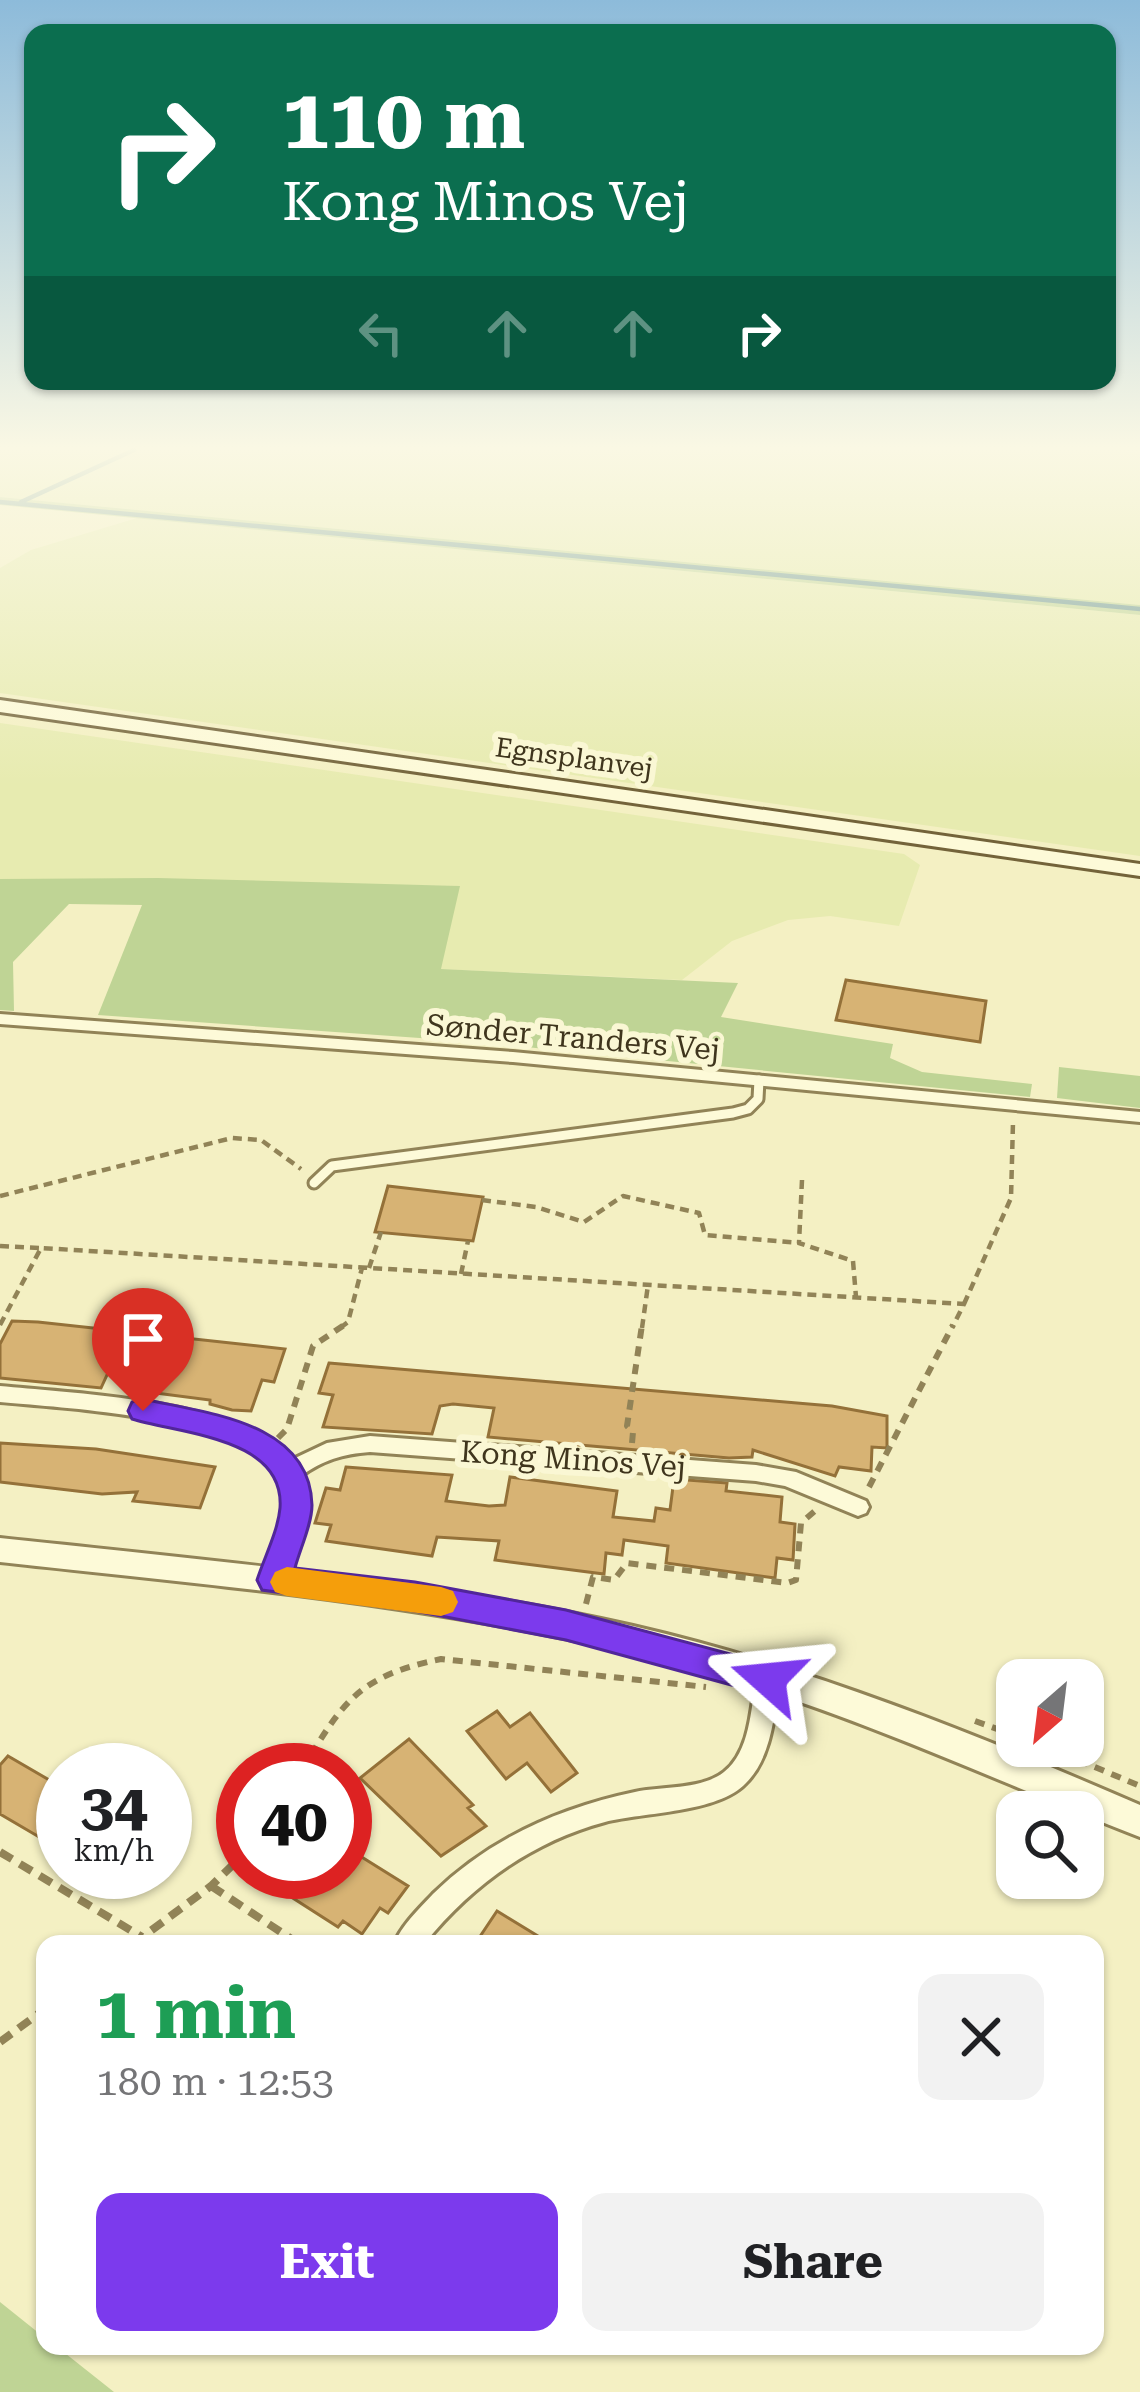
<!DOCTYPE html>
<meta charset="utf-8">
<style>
:root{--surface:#fff;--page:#f2f2f2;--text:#202124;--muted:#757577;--accent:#7c3aed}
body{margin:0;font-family:"Roboto Serif",serif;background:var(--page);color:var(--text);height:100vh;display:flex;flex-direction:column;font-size:45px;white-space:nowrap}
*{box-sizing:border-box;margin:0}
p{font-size:39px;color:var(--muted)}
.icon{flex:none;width:66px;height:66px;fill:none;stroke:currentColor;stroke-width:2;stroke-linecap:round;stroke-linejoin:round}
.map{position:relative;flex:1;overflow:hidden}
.details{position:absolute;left:36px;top:1935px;width:1068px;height:420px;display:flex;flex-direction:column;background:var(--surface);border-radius:24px;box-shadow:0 3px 9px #0004}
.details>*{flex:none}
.banner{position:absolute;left:24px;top:24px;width:1092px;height:366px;border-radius:24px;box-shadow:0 3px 9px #0004;background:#0b6e4f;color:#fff;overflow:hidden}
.needle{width:78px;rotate:208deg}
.buttons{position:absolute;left:996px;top:1659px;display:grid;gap:24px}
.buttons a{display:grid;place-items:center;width:108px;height:108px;border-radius:24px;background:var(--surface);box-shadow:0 3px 9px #0004;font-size:60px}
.speed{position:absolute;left:36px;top:1743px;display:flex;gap:24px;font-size:60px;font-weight:700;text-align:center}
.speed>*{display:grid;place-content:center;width:156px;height:156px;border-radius:50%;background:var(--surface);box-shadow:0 3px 9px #0004;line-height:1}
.speed small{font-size:30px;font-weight:400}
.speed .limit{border:18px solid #d22;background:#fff;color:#111}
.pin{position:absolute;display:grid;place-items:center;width:102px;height:102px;color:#fff;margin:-123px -51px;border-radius:50% 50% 50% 0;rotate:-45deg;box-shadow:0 0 12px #0007}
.pin .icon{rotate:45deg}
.me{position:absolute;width:132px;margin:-66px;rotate:288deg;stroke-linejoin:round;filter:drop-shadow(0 0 9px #0008)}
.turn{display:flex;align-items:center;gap:42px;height:252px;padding:0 60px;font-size:54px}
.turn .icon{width:156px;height:156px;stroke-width:2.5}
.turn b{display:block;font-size:84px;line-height:102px}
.lanes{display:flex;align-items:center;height:114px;padding:0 60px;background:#0003;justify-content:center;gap:60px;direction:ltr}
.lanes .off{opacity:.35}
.round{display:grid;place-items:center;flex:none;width:126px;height:126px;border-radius:24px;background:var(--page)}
.summary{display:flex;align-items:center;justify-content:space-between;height:204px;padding:0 60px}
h1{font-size:72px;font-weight:700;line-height:90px;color:#1e9e55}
.primary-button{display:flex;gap:24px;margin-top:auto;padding:24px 60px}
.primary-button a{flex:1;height:138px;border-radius:24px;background:var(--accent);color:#fff;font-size:48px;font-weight:700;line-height:138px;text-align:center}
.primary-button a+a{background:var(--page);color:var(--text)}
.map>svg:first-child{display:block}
.farmland{fill:#e7ebb0}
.green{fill:#bfd495}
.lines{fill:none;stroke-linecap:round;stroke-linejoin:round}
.stream{stroke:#6b9695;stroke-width:4.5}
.building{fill:#d7b374;stroke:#947139;stroke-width:3}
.service-casing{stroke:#918357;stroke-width:15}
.minor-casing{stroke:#918357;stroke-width:6}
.tertiary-casing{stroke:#918357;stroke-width:6}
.secondary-casing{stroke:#73633a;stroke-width:6}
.path-far2{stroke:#918357;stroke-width:4.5;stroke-dasharray:9 6;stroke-linecap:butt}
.path-far1{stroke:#918357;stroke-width:6;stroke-dasharray:10 8;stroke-linecap:butt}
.path{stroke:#918357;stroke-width:8;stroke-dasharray:14 9;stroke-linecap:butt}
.service{stroke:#fdfad8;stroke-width:9}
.minor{fill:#fdfad8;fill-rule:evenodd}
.tertiary{fill:#fdfad8;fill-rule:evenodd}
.secondary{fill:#fdfad8;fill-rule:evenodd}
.route{fill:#7c3aed;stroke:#51269a;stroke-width:3}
.slow{fill:#f59e0b}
.labels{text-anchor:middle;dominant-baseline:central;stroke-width:12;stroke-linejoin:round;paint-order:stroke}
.far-street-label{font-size:27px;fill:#3f351d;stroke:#faf7d4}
.street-label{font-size:30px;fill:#3f351d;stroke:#faf7d4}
</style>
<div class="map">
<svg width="1140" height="2392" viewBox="0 0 1140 2392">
<rect width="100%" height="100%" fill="#f4f0c3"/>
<path class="farmland" d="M0,450h1117l23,4v151l-1140,-108z
M137,518l1003,97v241l-1140,-163v-125l31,-18z
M0,723l904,131 16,11 -21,61 -69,-10 -42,4 -56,21 -50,39 -242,-11 18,-83 -458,-7z"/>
<path class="green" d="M0,497l1140,108v10l-1140,-110z
M158,878l302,8 -19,83 297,14 -17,34 172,27 -3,14 32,14 110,12 -2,13 -554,-55 -378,-27 44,-110 -73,-1 -56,58 1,49 -14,-1v-131z
M1059,1067l81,9v32l-83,-10z
M0,2302l45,36v8h11l58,46h-114z"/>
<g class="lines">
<path class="stream" d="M0,502l1140,107
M21,502l113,-52"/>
</g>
<path class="building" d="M846,980l140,21 -6,41 -144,-22z
M388,1186l95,11 -10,44 -98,-9z
M12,1321l26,1 247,27 -11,33 -12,-2 -11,31 -19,-1 -22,-6v-4l-62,-8 9,-22 -45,-6 -11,24 -101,-10v-34z
M329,1363l503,43 55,10v32l-15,-1 -1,24 -32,-4 -4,9 -82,-26 -1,7 -23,1 -241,-21 6,-29 -41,-4 -13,2 -8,28 -109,-7 10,-32 -14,-2z
M0,1443l96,6 119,18 -15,41 -67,-7 4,-9 -35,2 -102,-12z
M346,1467l106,8 -6,26 43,5 16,-1 5,-28 107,14 -4,26 41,4 2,-13 14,2 4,-31 53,4 -1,8 56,6 -2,25 15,2 -2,36 -16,-2 -2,20 -109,-15 2,-17 -44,-6 -2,15 -16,-2 -2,21 -109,-14 4,-19 -62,-4 -5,19 -106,-15 5,-16 -16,-2 11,-35 14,2z
M497,1711l13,16 20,-14 47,60 -26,19 -24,-29 -21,16 -39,-48z
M409,1739l64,66 -5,3 18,18 -45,30 -81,-78z
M8,1756l55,32v63l-63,-37v-49z
M352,1851l56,35 -20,27 -8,-5 -18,26 -19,-13 -5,6 -67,-43 9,-12h65v-12z
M497,1911l54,33h-76z"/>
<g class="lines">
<g class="service-casing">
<path id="service" d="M314,1183l18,-17 401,-53 15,-4 10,-10 1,-19"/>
</g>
<g class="minor-casing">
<path id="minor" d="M0,1014l513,38 627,60v10l-627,-60 -513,-38z
M0,1386c80,8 236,13 291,74l36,-17 43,-7 386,29 40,7 70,29 3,6 -3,6 -8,3 -73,-30 -29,-5 -386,-29c-27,2 -47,8 -69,24 12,36 -4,70 -15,104l-3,7 -8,2 -8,-2 -3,-7c9,-29 30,-69 17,-100 -26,-63 -219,-72 -281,-78z
M768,1669l8,3 4,7c-6,35 -8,78 -34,104 -28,30 -102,29 -141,39 -74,20 -133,63 -181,122h-30c8,-19 25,-35 39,-50 56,-55 126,-86 202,-102 27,-6 66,-2 89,-20 26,-20 27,-63 32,-93l4,-7z"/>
</g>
<g class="tertiary-casing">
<path id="tertiary" d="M0,1538c212,23 425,41 633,88 174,40 343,108 507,179v32c-144,-56 -283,-122 -432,-164 -231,-65 -471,-85 -708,-111z"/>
</g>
<g class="secondary-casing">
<path id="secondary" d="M0,700l1140,164v12l-1140,-164z"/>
</g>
<path class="path-far2" d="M802,1180l-3,63 54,18 3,36
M0,1196l232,-58 29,2 40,29
M482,1200l54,7 48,15 39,-26 76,17 6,22 94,8
M0,1246l41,2
M369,1268l12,-36
M461,1274l7,-33
M964,1304l47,-106 2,-76
M0,1325l41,-77 923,56 -12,24
M340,1328l8,-6 14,-54
M642,1328l6,-43"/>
<path class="path-far1" d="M278,1438l9,-9 26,-83 31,-21
M632,1443l1,-11 -6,-6 15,-101
M869,1487l84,-162
M586,1604l7,-27 21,3 13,-17 160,20 9,-3 5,-57 15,-13
M975,1721l42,15
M1045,1746l95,40
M302,1770c41,-69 57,-94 139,-111l265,28"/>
<path class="path" d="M0,1852l142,85
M211,1886l88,58
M133,1944l78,-58 32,-31
M0,2042l45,-33"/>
<use href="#service" class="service"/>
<use href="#minor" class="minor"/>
<use href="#tertiary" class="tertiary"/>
<use href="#secondary" class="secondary"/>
</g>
<linearGradient id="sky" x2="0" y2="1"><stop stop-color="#8dbbda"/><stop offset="0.57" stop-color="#faf8e4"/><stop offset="1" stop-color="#faf8e4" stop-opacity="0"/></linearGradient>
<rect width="1140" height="785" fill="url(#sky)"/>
<path class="route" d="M143,1399c62,14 167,22 169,106 0,19 -12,44 -17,63l120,14 151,28 202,54 13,4 5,11 -5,12 -13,4 -202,-55 -151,-29 -153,-21 -5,-10c7,-22 21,-49 23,-72 5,-71 -100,-74 -148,-89l-4,-8 4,-9z"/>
<path class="slow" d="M287,1567l154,20 12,4 5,11 -5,10 -12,4 -154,-20 -12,-4 -5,-10 5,-10z"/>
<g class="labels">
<g class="far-street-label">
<text transform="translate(574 758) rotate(8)">Egnsplanvej</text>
</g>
<g class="street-label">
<text transform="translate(573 1037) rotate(5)">Sønder Tranders Vej</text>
<text transform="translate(573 1459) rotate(4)">Kong Minos Vej</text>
</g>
</g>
</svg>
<div class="buttons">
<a><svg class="needle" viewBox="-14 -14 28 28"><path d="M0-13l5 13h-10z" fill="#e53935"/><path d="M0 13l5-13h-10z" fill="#757577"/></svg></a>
<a><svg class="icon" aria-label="search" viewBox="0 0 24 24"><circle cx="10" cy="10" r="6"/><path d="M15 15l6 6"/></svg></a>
</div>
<div class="speed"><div>34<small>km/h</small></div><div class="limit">40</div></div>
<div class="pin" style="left:143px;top:1411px;background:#d93025"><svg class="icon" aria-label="arrive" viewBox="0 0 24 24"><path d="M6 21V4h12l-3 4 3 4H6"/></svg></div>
<svg class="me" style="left:768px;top:1679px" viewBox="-20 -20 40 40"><path d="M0-17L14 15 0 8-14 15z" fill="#7c3aed" stroke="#fff" stroke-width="4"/></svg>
<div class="banner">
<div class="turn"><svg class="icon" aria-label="right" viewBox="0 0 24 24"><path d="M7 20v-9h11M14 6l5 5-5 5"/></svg><div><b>110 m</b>Kong Minos Vej</div></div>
<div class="lanes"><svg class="icon off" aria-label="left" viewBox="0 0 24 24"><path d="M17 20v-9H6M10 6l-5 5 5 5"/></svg><svg class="icon off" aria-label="ahead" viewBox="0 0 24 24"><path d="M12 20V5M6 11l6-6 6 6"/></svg><svg class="icon off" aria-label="ahead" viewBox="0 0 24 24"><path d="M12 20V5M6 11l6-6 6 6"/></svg><svg class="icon" aria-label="right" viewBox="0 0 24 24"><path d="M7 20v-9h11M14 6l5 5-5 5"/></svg></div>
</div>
<section class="details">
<div class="summary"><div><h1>1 min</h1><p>180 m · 12:53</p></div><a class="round"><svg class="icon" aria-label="close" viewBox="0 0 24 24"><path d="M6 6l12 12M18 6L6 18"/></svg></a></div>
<div class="primary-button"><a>Exit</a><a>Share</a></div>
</section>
</div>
